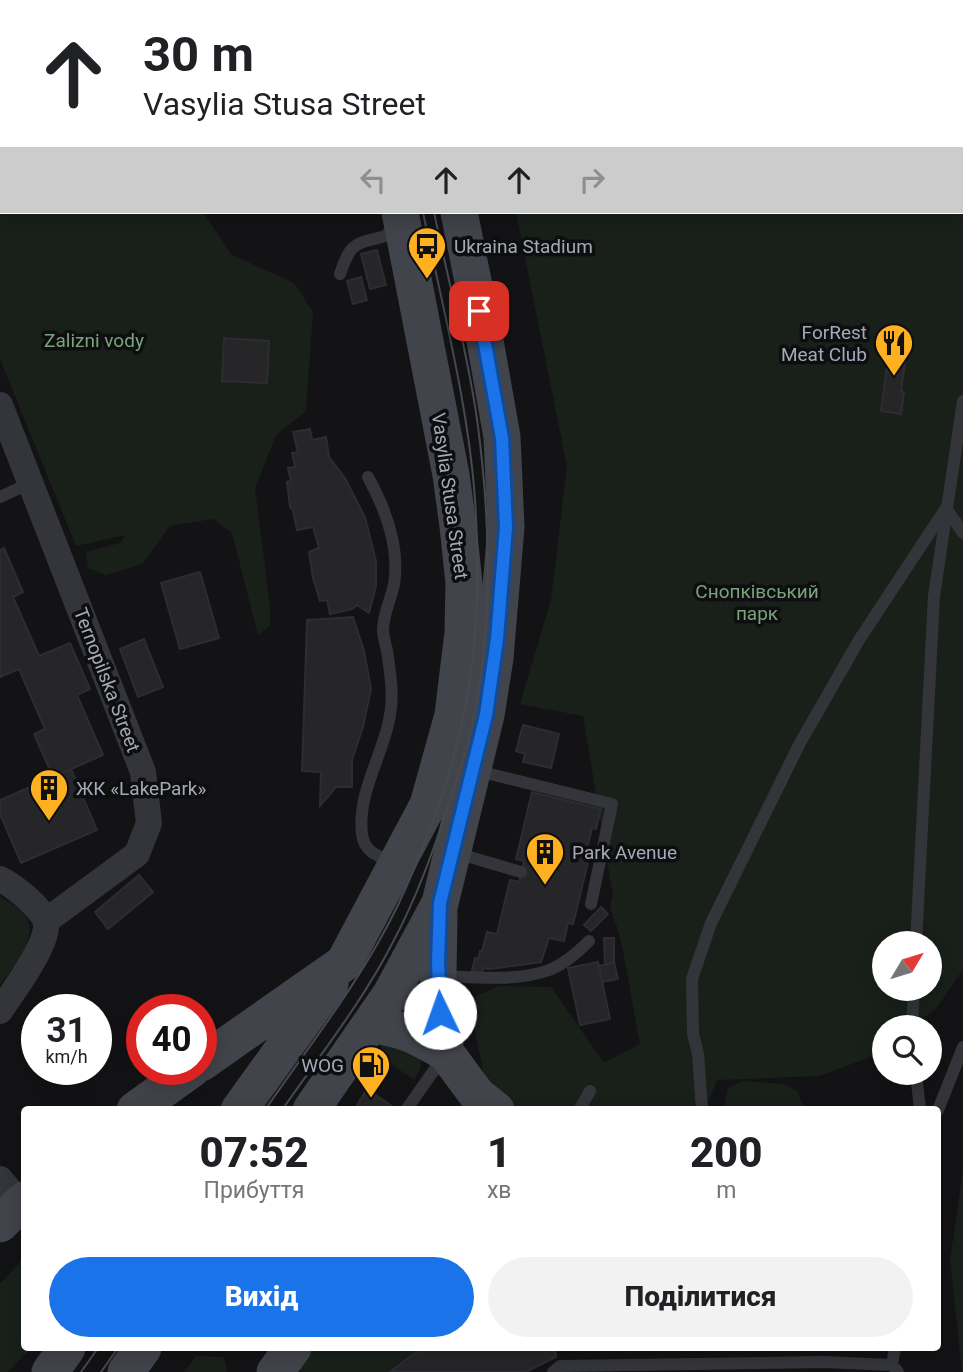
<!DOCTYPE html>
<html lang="uk">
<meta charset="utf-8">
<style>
:root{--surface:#fff;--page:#f2f2f2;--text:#202124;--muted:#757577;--accent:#1a73e8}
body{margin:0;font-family:Roboto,sans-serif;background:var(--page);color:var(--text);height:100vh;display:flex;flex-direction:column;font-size:26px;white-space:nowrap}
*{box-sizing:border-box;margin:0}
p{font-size:23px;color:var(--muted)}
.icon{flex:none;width:38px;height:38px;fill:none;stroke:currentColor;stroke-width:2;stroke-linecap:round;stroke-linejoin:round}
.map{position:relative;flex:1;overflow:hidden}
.sheet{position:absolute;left:21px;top:1106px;width:920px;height:245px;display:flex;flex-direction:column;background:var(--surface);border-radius:7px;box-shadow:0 4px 18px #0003}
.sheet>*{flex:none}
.guide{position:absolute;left:0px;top:0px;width:964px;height:214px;box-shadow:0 4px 18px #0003;background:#fff;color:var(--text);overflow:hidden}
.needle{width:46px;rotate:52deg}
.buttons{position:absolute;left:872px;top:931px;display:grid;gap:14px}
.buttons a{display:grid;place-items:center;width:70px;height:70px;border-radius:50%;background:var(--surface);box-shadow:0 4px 18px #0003;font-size:35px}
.speed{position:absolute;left:21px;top:994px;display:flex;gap:14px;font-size:35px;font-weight:700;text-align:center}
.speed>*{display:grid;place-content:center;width:91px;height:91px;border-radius:50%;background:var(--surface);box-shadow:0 4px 18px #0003;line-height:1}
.speed small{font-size:18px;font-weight:400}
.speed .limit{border:10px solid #d22;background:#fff;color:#111}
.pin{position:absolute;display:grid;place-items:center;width:60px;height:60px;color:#fff;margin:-30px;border-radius:14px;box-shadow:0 4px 10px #0006}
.me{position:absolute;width:77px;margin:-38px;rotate:357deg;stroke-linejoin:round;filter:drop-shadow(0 0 5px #0008)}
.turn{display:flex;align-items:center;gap:24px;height:147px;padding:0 28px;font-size:32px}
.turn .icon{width:91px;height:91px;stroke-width:2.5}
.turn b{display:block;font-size:49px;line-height:60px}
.lanes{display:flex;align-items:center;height:66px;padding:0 28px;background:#0003;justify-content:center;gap:35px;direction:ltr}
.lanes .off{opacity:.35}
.eta{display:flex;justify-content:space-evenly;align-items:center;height:119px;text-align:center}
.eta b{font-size:42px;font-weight:800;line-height:49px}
.button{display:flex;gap:14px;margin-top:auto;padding:14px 28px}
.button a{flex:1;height:80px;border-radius:42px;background:var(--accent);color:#fff;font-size:28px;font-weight:800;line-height:80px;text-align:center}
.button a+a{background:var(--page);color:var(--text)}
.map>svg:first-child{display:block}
.green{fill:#19201a;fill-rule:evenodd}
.building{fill:#262629;stroke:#2d2d31;stroke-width:2}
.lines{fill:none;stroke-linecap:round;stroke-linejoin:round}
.lane{stroke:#34353a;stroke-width:12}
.street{stroke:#34353a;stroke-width:26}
.secondary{stroke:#42444b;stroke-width:37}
.tram{stroke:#464950;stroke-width:2}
.route-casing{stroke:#114b97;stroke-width:18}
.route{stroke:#1a73e8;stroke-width:12}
.labels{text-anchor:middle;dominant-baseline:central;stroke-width:7;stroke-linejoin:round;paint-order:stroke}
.poi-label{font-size:19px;fill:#a3aab7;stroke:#0e0e10;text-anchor:start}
.park-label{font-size:19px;fill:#78a47a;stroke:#0e0e10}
.street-label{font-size:19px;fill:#a3aab7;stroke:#0e0e10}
</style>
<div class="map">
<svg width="963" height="1372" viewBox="0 0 963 1372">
<rect width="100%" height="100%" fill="#131315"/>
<path class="green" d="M0,0h188l-186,2v210h201l29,43 62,28 19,29 -7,99 -30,24 -21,53 15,119v18l-12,10 -26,-102 -19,-14 -43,7 -28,38 -36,11 -18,-7 -2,-16 34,-9 6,-8 -50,11 -76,-187z
M575,0h388v969l-27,40 -26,18h-26v19l-16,12 -49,18 -102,4 -12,29h-195l-24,-25 -13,-62 3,-26 23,-10 52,1 53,76 36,-19c-8,-37 -12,-75 -21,-111 -3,-12 -13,-25 -6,-37l-30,-180 -63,-12 31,-104 16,-134 -51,-254h446v-210h-387zM884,943h45v46h-45z
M0,897c7,5 18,9 23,15 19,23 -10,55 -23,73z
M385,1042l35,16 1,10 -7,12 -38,-27z
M742,1081l42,3 14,8 6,17h-80l4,-21z
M963,1171v201h-1l-12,-112z
M24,1258v90h7l-23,24h-8v-88z
M306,1348h132l-37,24h-117z
M196,1356l28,1 3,15h-43z"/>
<path class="building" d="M491,0h79v2z
M377,250l9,35 -16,4 -9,-35z
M361,277l6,23 -14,4 -6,-23z
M224,338l45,3 -2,42 -45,-2z
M888,360l17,2 -4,29 3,1 -3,22 -20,-3z
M310,429l2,11 14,-3 3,20 16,21 20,39 11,44v25l-7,27 -12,-8 -5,4 -22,5 -3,-14 -7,1 -7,-23 -4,-26 10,-4 -6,-21 -16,3 -4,-20 -3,-3 -3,-25 4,-1 -3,-13 7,-1 -3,-14 6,-1 -5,-20z
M4,548l19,44 -10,5 26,59 31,-13 20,46 -13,6 26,60 -50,22 -19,-43 11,-5 -26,-60 -19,8v-127z
M200,572l19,66 -39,11 -19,-66z
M353,617l11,34 7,38 -8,38 -11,33v27h-16l-16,19 1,-34 -19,-1 5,-151z
M144,639l19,48 -25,10 -18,-48z
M523,725l36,9 -8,34 -28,-6 2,-8 -9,-3z
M71,769l26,61 -76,33 -21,-49v-14z
M532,792l69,17 -5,20 -4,-1 -6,25 4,1 -17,70 -5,-1 -4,18 -15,-3 -8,24 -52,7 -6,-1 -2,8 -10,-2 4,-16 3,1 2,-8h2l5,-19 10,2 13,-54 9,2 5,-21 -8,-2z
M139,875l14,17 -45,37 -13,-17z
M601,907l7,7 -17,17 -7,-6z
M604,938h10v24l-9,3z
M598,962l12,57 -30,6 -12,-57z
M614,962l4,17 -16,3 -3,-16z
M367,1089l29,20 -1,1h-41z
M422,1348h133l1,9 -30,15h-136z"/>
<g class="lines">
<path class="lane" d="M459,0l2,2
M340,274c11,-32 14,-30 46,-38l2,-3h11
M368,477c17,31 32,71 26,107 -3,16 -11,30 -11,46 0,7 3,15 4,21 3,21 7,43 3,64 -6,39 -33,77 -28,119 2,19 18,23 33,29
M0,497l30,-14
M474,770l138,34 -21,100
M456,853l65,19
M916,943l18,-347 29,-195
M439,976c34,1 78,6 110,-6 16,-6 29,-18 40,-29
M912,1027l2,-38
M916,1073l4,37
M406,1110l38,-54
M579,1110l11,-19
M702,1110l-4,-56 -5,-20 -1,-55 19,-56 89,-180 59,-103 87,-132 17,25
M938,1110l25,-63
M892,1365l3,-17
M553,1372l7,-6 264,-4 68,3 6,7"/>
<path class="street" d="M0,405l143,367 6,51 -12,31 -91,67
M0,879c13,6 45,31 46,45 2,21 -34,69 -46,87
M0,1179l21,24"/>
<path class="secondary" d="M366,0v2
M415,0l1,2
M439,914l-1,62 2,37 6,40 31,42 19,15
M371,1025c33,3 47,12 75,28
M201,1063l143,-100 84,-158 25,-90 10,-82 1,-50 -6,-57 -7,-51 -51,-263
M135,1110l57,-41
M239,1110l91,-126
M311,1110l80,-116 49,-91 46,-188 9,-57 11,-131 -4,-90 -18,-102 -25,-123
M0,1224l24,-24
M50,1372l17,-24
M126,1372l17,-24
M275,1372l18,-24"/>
<path class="tram" d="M383,0v2
M394,0v2
M265,1110c46,-67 98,-132 133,-205 25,-53 47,-112 61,-169 19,-76 21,-160 16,-237 -7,-97 -33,-193 -52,-287
M282,1110c38,-55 81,-109 111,-168 24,-45 41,-93 57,-142 7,-22 15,-43 20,-66 24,-102 21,-212 7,-315 -10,-70 -29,-138 -43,-207
M81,1372l17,-24
M101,1372l17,-24"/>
</g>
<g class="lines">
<g class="route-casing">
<path id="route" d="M440,1013l-2,-51 2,-59 46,-188 11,-76 9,-112 -4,-89 -23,-127"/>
</g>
<use href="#route" class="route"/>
</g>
<defs>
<g id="bus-pin" transform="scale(2.0125)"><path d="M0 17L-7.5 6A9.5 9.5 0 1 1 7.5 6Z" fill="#ffb021" stroke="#0e0e10"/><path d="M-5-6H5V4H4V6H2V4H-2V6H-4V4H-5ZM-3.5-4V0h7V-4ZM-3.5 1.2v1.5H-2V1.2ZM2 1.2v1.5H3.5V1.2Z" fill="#111"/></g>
<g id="restaurant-pin" transform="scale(2.0125)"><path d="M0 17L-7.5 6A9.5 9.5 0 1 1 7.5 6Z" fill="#ffb021" stroke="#0e0e10"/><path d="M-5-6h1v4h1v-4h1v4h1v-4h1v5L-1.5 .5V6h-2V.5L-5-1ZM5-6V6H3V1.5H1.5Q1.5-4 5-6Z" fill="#111"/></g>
<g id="building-pin" transform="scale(2.0125)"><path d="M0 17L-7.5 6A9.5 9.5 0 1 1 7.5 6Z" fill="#ffb021" stroke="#0e0e10"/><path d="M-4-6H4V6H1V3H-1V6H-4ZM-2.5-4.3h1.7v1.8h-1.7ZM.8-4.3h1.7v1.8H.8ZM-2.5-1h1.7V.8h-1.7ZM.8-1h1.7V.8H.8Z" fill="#111"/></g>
<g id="fuel-pin" transform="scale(2.0125)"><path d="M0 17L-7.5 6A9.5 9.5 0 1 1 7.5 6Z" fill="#ffb021" stroke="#0e0e10"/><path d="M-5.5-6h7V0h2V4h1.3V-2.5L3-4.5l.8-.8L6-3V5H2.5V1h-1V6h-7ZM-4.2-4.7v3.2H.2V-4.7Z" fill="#111"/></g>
</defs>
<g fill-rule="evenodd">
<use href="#bus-pin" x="427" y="246"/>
<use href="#restaurant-pin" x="894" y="343"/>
<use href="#building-pin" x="49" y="788"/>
<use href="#building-pin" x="545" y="852"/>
<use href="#fuel-pin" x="371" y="1065"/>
</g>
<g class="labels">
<g class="poi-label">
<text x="454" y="246">Ukraina Stadium</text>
<text x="867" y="332" text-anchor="end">ForRest<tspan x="867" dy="22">Meat Club</tspan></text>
<text x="76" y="788">ЖК «LakePark»</text>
<text x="572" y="852">Park Avenue</text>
<text x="344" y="1065" text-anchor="end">WOG</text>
</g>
<g class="park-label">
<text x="94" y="340">Zalizni vody</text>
<text x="757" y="591">Снопківський<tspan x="757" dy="22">парк</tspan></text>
</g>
<g class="street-label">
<text transform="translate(450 496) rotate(82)">Vasylia Stusa Street</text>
<text transform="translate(107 680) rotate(69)">Ternopilska Street</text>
</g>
</g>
</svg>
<div class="buttons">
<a><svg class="needle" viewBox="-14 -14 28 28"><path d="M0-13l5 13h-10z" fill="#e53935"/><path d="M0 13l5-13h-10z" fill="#757577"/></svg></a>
<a><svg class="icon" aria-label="search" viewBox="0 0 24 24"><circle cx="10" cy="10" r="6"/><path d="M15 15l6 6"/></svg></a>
</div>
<div class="speed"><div>31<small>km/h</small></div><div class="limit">40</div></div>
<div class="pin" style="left:479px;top:311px;background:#d93025"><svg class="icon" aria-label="arrive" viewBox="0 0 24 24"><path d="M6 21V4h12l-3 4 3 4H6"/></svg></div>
<svg class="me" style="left:440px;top:1013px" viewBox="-20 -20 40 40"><circle r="19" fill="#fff"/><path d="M0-13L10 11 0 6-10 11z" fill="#1a73e8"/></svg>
<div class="guide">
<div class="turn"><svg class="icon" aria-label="ahead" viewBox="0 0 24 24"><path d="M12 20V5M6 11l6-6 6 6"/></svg><div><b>30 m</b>Vasylia Stusa Street</div></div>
<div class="lanes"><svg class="icon off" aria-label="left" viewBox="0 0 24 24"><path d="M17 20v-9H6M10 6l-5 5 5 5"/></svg><svg class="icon" aria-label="ahead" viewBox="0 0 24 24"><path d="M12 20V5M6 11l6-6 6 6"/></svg><svg class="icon" aria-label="ahead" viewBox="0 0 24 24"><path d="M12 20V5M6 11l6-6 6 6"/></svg><svg class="icon off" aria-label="right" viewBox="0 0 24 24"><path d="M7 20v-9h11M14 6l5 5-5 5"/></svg></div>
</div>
<section class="sheet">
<div class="eta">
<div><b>07:52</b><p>Прибуття</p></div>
<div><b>1</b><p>хв</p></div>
<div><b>200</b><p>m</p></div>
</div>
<div class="button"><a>Вихід</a><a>Поділитися</a></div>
</section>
</div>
